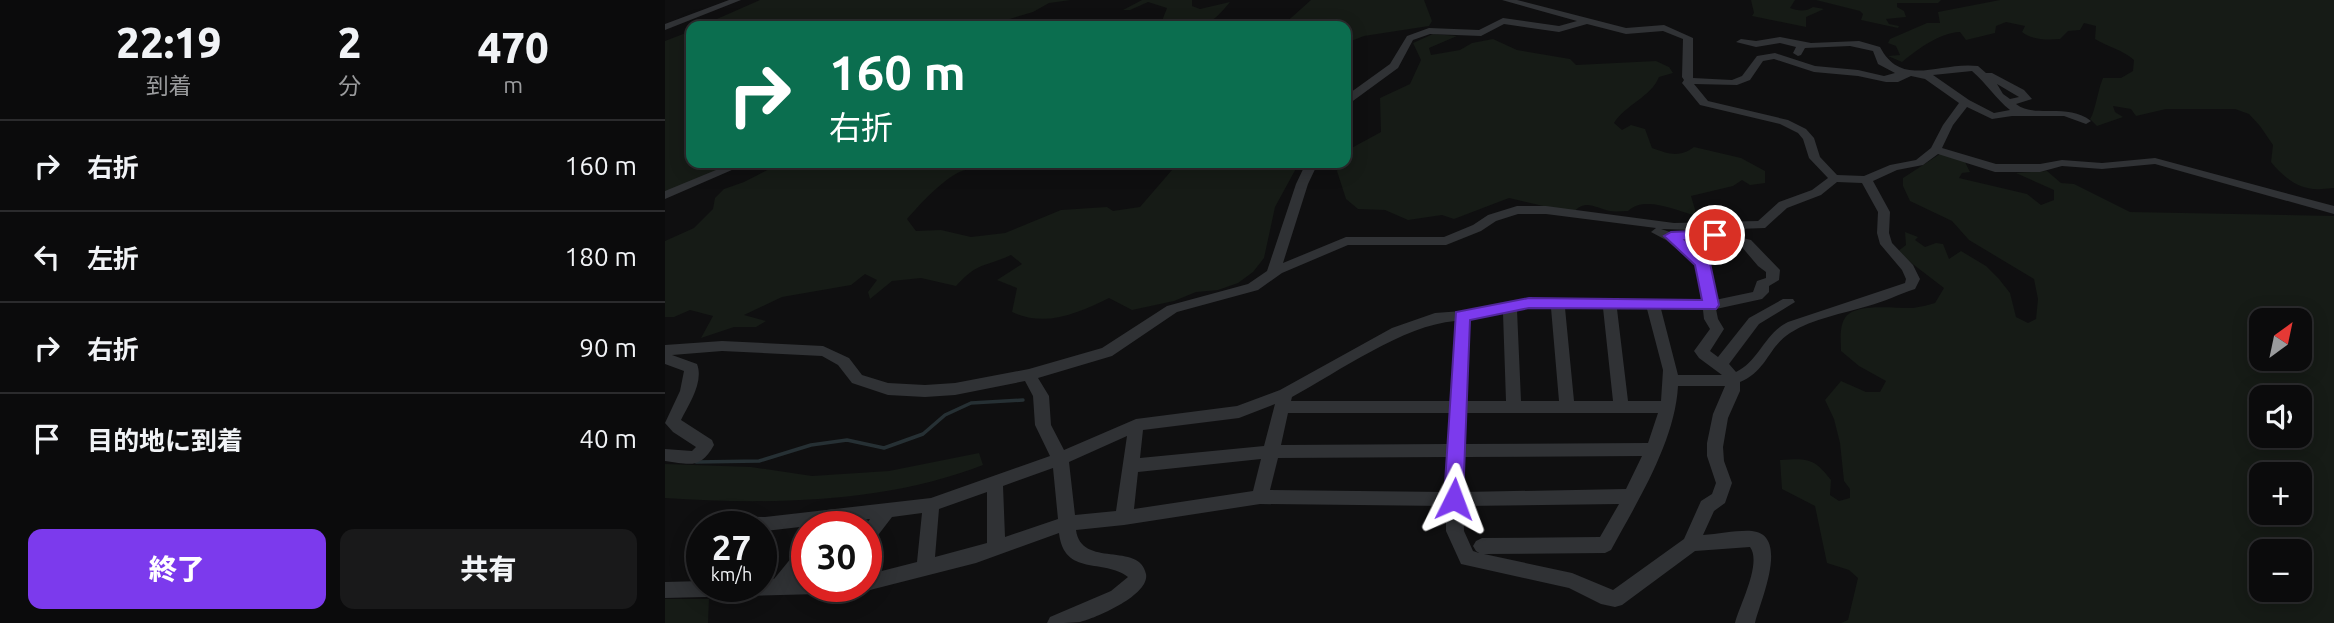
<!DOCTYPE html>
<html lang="ja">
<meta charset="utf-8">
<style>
:root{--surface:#0b0b0c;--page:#19191a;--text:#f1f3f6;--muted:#9a9b9d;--line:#2b2b2d;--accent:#7c3aed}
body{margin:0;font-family:Ubuntu,"Noto Sans JP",sans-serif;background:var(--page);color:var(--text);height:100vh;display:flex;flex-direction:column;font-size:26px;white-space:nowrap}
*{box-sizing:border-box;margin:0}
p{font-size:23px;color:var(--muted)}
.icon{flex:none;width:38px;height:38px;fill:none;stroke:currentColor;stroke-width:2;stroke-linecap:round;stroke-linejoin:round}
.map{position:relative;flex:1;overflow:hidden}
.sheet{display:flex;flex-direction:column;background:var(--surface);width:665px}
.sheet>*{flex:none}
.banner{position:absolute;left:21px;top:21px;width:665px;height:147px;border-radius:14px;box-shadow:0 4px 18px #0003,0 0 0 2px var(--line);background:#0b6e4f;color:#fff;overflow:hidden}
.needle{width:46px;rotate:33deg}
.controls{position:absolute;left:1584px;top:308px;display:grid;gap:14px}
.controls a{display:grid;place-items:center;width:63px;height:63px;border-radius:14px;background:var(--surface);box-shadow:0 4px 18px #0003,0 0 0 2px var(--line);font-size:35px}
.speed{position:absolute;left:21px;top:511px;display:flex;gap:14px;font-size:35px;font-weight:700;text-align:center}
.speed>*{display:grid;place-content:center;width:91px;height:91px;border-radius:50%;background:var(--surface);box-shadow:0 4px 18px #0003,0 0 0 2px var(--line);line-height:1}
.speed small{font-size:18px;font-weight:400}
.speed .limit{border:10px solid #d22;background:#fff;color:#111}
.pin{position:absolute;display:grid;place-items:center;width:60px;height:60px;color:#fff;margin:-30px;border:4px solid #fff;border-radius:50%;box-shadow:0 2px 7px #0007}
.me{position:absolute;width:77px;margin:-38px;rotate:3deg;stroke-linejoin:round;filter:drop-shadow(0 0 5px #0008)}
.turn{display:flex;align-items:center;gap:24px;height:147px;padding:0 28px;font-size:32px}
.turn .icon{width:91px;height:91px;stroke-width:2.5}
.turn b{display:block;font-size:49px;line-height:60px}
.eta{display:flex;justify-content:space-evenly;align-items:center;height:119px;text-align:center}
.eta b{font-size:42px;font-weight:800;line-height:49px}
.primary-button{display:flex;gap:14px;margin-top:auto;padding:14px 28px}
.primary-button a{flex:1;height:80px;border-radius:14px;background:var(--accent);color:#fff;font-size:28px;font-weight:800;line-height:80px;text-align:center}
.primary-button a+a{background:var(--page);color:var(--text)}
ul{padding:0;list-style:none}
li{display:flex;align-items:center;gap:21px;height:91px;padding:0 28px;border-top:2px solid var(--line)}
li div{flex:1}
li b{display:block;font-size:26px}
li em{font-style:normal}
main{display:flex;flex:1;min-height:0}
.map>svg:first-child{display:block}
.green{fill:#161b16;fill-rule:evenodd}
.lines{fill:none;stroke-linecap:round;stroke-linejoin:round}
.stream{stroke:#263034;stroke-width:3.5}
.minor{fill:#303235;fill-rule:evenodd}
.route{fill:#7c3aed;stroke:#51269a;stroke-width:2}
</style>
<main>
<section class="sheet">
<div class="eta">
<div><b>22:19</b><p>到着</p></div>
<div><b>2</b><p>分</p></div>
<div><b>470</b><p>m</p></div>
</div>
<ul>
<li><svg class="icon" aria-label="right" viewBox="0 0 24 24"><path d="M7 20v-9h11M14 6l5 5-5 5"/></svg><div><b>右折</b></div><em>160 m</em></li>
<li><svg class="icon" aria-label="left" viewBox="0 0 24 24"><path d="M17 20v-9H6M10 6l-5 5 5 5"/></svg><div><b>左折</b></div><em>180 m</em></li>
<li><svg class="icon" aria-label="right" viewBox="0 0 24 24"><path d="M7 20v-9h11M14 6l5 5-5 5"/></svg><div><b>右折</b></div><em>90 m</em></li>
<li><svg class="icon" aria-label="arrive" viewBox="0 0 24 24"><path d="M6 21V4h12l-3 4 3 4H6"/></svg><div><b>目的地に到着</b></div><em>40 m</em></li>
</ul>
<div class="primary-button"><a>終了</a><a>共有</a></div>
</section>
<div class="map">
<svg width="1669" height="623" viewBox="0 0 1669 623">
<rect width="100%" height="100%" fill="#0f0f10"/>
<path class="green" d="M95,0h311l-22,3 -16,9 -47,14h-285z
M477,0h50v6l8,3 30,-7c-26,32 -32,24 -70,24l7,-18 -19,-6 -18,8h-7z
M646,0h113l8,21 -3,5 -65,10 -18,7v-17h-64z
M1086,0h44l-5,8c8,3 16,4 23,-1l11,2 -18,8v10l-54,-11 2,-3z
M1151,0h125l-3,3h-41v4l7,4 2,6 -20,2 3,5 10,2 -1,2 -37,-8 2,-6 -3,-3z
M1335,0h334v188c-4,0 -8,1 -12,1 -22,2 -38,-11 -51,-27l2,-17 -13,-19 -11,-12 -14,-5h-69l-30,7 -5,-7 -18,-3 2,6 8,5 -26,9 -7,-7c5,-6 8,-30 13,-41h18l12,-7 1,-11c-11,-10 -26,-13 -39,-21l1,-13 -12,-3 -4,7 -12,1 -8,8c-13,1 -28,1 -38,-7l3,-6 -19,-4 -10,4 -1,7 -29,7 -6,-8c-21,1 -42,17 -58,30l-14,-6 12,-1 -4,-9 -8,-3 2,-4 37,-16h13l-2,-11z
M26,31v132h49l-75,31v-153z
M768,34l24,2 -28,12 2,7 29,-5 12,-7 21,-4 24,11 53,9 6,6 80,-4 13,6 4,6 -14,4c-8,20 -34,28 -45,46l8,7 9,-5 14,4 7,19c17,6 27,10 42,-1l47,11 24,13v12l-15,2 -8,-5 -9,6 -42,10 6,20c-20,-5 -52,-21 -69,-5 -6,0 -13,1 -18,0 -15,-3 -25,-13 -37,2l-64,-15 -55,21 -12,-4 -34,5 -23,-10 -27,-1 -12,-10 -9,-28 3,-8h6v-12l35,-19 -1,-34 30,-14 11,-24 -8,-17z
M1275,154l24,6 6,12 -8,1 -3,5 68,16 14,11 13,-5v-10l-38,-17 31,-2 14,12 13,1 56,28 204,4v407h-493l7,-3 10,-42 -9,-8 -22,-7 -12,-57 -33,-17 -2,-29c28,-2 34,-2 51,20l-1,15 9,6 11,-3v-9l-6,-8 -4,-38 -6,-24 -9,-19 16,-19 25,11h14l6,-11 -27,-15 -18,-15c0,-10 -2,-24 4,-33 10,-16 52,-9 68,-10 7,-1 15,-3 22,-5l9,-15 -47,-36 9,-7 -1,-13 13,5 -3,3 10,7 11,-4 7,1 6,15 12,-8 25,15 13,13 11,14 6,24 12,6 8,-4 2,-20 -4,-20 -65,-39 -17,-19 -42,-20 -7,-15v-8zM1596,320h38v39h-38zM1596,397h38v39h-38zM1596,474h38v39h-38zM1596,551h38v39h-38z
M116,163h207c-9,5 -17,5 -26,8 -17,6 -43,34 -55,48l9,12 25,-1 30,7 34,-4 56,-23 46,-3 6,4 27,-4 38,-44h121l-24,44 -11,51 -11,14 -15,11 -20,7 -22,2 -22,9 -42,9 -23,-12c-31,15 -63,30 -97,14l5,-24 -20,-8 25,-16 -11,-9c-28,13 -32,6 -55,31l-35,-8 -29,3 -22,18 -2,-7 9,-12 -12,-6 -14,11 -69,12 -38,18 22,6 -10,6h-22l-33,11 12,-22 -23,-6 -16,7h-9v-76l29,-13 19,-19 2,-11 9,-9 20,-7z
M314,453l4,12c-97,38 -215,40 -318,33v-34l86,3 61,9 77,-5z
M0,599h44l-1,24h-43z"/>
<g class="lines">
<path class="stream" d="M31,462l63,-1 52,-16 36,-5 37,8 39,-14 22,-19 26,-12 52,-3"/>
<path class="minor" d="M64,0h12l-76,30v-6z
M837,0h15l109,28 38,-3 29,13v40l39,2 10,-4 15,-20 18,-3 40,13 43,4 26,6 11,-3 -17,-9 -5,-13 -23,-5 -45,2 -4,7 -3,1 -5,-3 3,-6 -16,-4 -24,4 -20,-5 5,-3 15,2 24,-4 31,6 48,-2 21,6c22,42 60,14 98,19l8,7h6l32,17 8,9 -16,5c19,15 51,-2 75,17l-5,3 -22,-8h-52l-20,3 -25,-12 -14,18 -11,23 54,16h44l22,-4 40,3 53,-5 179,48v8l-179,-50 -53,5 -40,-3 -22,6h-45l-57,-18 -15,11 -26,5 -24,11 17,31 -1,21 3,10 21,22 7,14 -5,10c-16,5 -31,13 -47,17 -26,8 -54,12 -78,27 -22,14 -23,38 -50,49v9l-12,27 -5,29 1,14 8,22 -7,20 -11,8 -11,24c16,-1 34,-5 49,-4 39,4 7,73 3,92h-20c5,-19 27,-60 15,-76l-55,4 -73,54 -7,2 -14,-3 -32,-16 -108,-24 -15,-33v-25l-186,-2 -136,21 -48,5c5,39 64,11 70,44 4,21 -50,44 -66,48 -10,1 -22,1 -33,1l3,-6 61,-26 17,-14c-24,-19 -64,0 -69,-44l-83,30 -110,28 -8,-5h8v-11l51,-13 5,-49 -30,4 -20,26 -6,3v-19h-2l6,-8 -105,12h-4v-4h-45l-2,-4 3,-5 6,-2 42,1 166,-19 119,-42 -15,-31 -2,-29 -8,-15 -70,14 -30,2 -37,-2 -36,-12 -14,-18 -16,-9 -100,-5 -50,4 25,9c7,18 -8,40 -16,56l31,20 2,5c-14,25 -24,19 -49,16v-12l27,2 4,-4 -23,-15 -8,-9 15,-32 4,-20 -19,-7v-19l57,-4 101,5 26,12 13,17 26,8 37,2 30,-2 74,-14 73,-21 65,-42 81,-22 19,-13 29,-87 10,-21h12l-10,21 -25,79 63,-26h98l29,-12 15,-10 29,-9h29l128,17 84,-2 21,-19 33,-12 16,-12 -19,-20 -6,-19 -5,-6 -18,-9 -80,-19 -18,-22 2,-3 -2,-3 1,-38 -20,-8 -37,3 -39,-10 -28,8 -55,-8 -23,12 -51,-2 -17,6 -15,28 -52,38 1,-11 43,-31 17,-28 22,-8 50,2 24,-12 56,8 18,-5zM1109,59l40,13 44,4 28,6h12l13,-6 14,3 34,24 -16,22 -12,23 -15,12 -26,5 -26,11 -27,-1 -17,-18 -6,-19 -8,-9 -18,-9 -80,-19 -14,-17 43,1 13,-5 13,-19zM1307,71c15,13 24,28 38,39l-16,3 -25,-13 -36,-25zM1332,84l22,13 -9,2 -7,-5zM1172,182l25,1 16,29 -1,21 3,11 22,26 4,9 -1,4 -117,39c-24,12 -29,39 -52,50l-7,-8 30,-40 36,-22 -2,-3h-10l-34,19 -31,39 -8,-6 14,-22 -6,-10 -2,-10 46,-10 7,-7v-6l10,-6 1,-10 -29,-30 -41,-10 55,-2 22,-20 34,-13zM853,214h28l110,14 -5,4 15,8 30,25 5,35 -172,-2 -67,13 -27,2 -43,15 -112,62 -43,16 -101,13 -72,31 -13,-25 -2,-29 -11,-18 74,-22 65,-44 81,-22 24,-17 66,-28h98l35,-14 15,-10zM996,229l32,1 -1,3 2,3 47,10 17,20 8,6v6l-9,3 -4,11 -38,8 -8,-40 -31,-26zM864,308h22l8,93h-38l-4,-91zM900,308h38l10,93h-39zM952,309h30l16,61 -2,31h-33zM996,309l42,1 1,9 6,10 -16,22 5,7 23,17h-44zM838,313l3,88h-40l3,-82zM790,321l-4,80h-160l1,-4c46,-25 112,-72 163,-76zM1013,386h47l-12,28 -6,29v13l9,27 -4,11 -11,7 -17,38 -71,51 -41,-17 -88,-19 121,-1 6,-3c26,-48 64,-108 67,-164zM610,404l-11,42 -124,12 3,-28 96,-12zM623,413h162l-2,31 -167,1zM801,413h192l-10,30 -184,1zM462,436l-11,75 -41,4 -6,-53zM977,456l-16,33 -163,3 1,-35zM783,457l-2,35 -176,-2 8,-32zM596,459l-8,32 -119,18 4,-37zM388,468l5,51 -53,18 -2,-51zM322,492v51l-52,14 4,-48zM954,504l-19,33 -118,1 -6,3 -3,5 3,5 3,2 -6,-2 -9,-20 -1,-25z
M68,163h15l-83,36v-8z
M142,544v22l-10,12h10v8h20l-2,6 -7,2 -153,4v-16l37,-1v5h59v-7h13l27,-33z"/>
</g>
<path class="route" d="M1050,230l5,1 2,4 -2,3 -35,2 25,23 9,42 -3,4 -187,-1 -59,12 -7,179 -3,6 -6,2 -7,-2 -3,-6 12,-187 73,-14 173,2 -7,-35 -31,-29 7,-4z"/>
</svg>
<div class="controls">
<a><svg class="needle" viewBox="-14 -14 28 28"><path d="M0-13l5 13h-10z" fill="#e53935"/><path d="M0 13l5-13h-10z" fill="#9a9b9d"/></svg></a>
<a><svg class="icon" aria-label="sound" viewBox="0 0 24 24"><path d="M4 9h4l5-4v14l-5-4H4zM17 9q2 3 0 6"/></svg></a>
<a>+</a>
<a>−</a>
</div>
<div class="speed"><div>27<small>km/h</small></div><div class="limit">30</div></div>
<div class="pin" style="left:1050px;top:235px;background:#d93025"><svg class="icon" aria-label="arrive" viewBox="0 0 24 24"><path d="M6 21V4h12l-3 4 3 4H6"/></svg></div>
<svg class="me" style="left:789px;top:499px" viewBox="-20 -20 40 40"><path d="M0-17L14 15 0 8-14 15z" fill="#7c3aed" stroke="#fff" stroke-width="4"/></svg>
<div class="banner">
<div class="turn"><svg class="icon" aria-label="right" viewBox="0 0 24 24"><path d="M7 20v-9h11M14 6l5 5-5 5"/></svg><div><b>160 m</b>右折</div></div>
</div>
</div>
</main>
